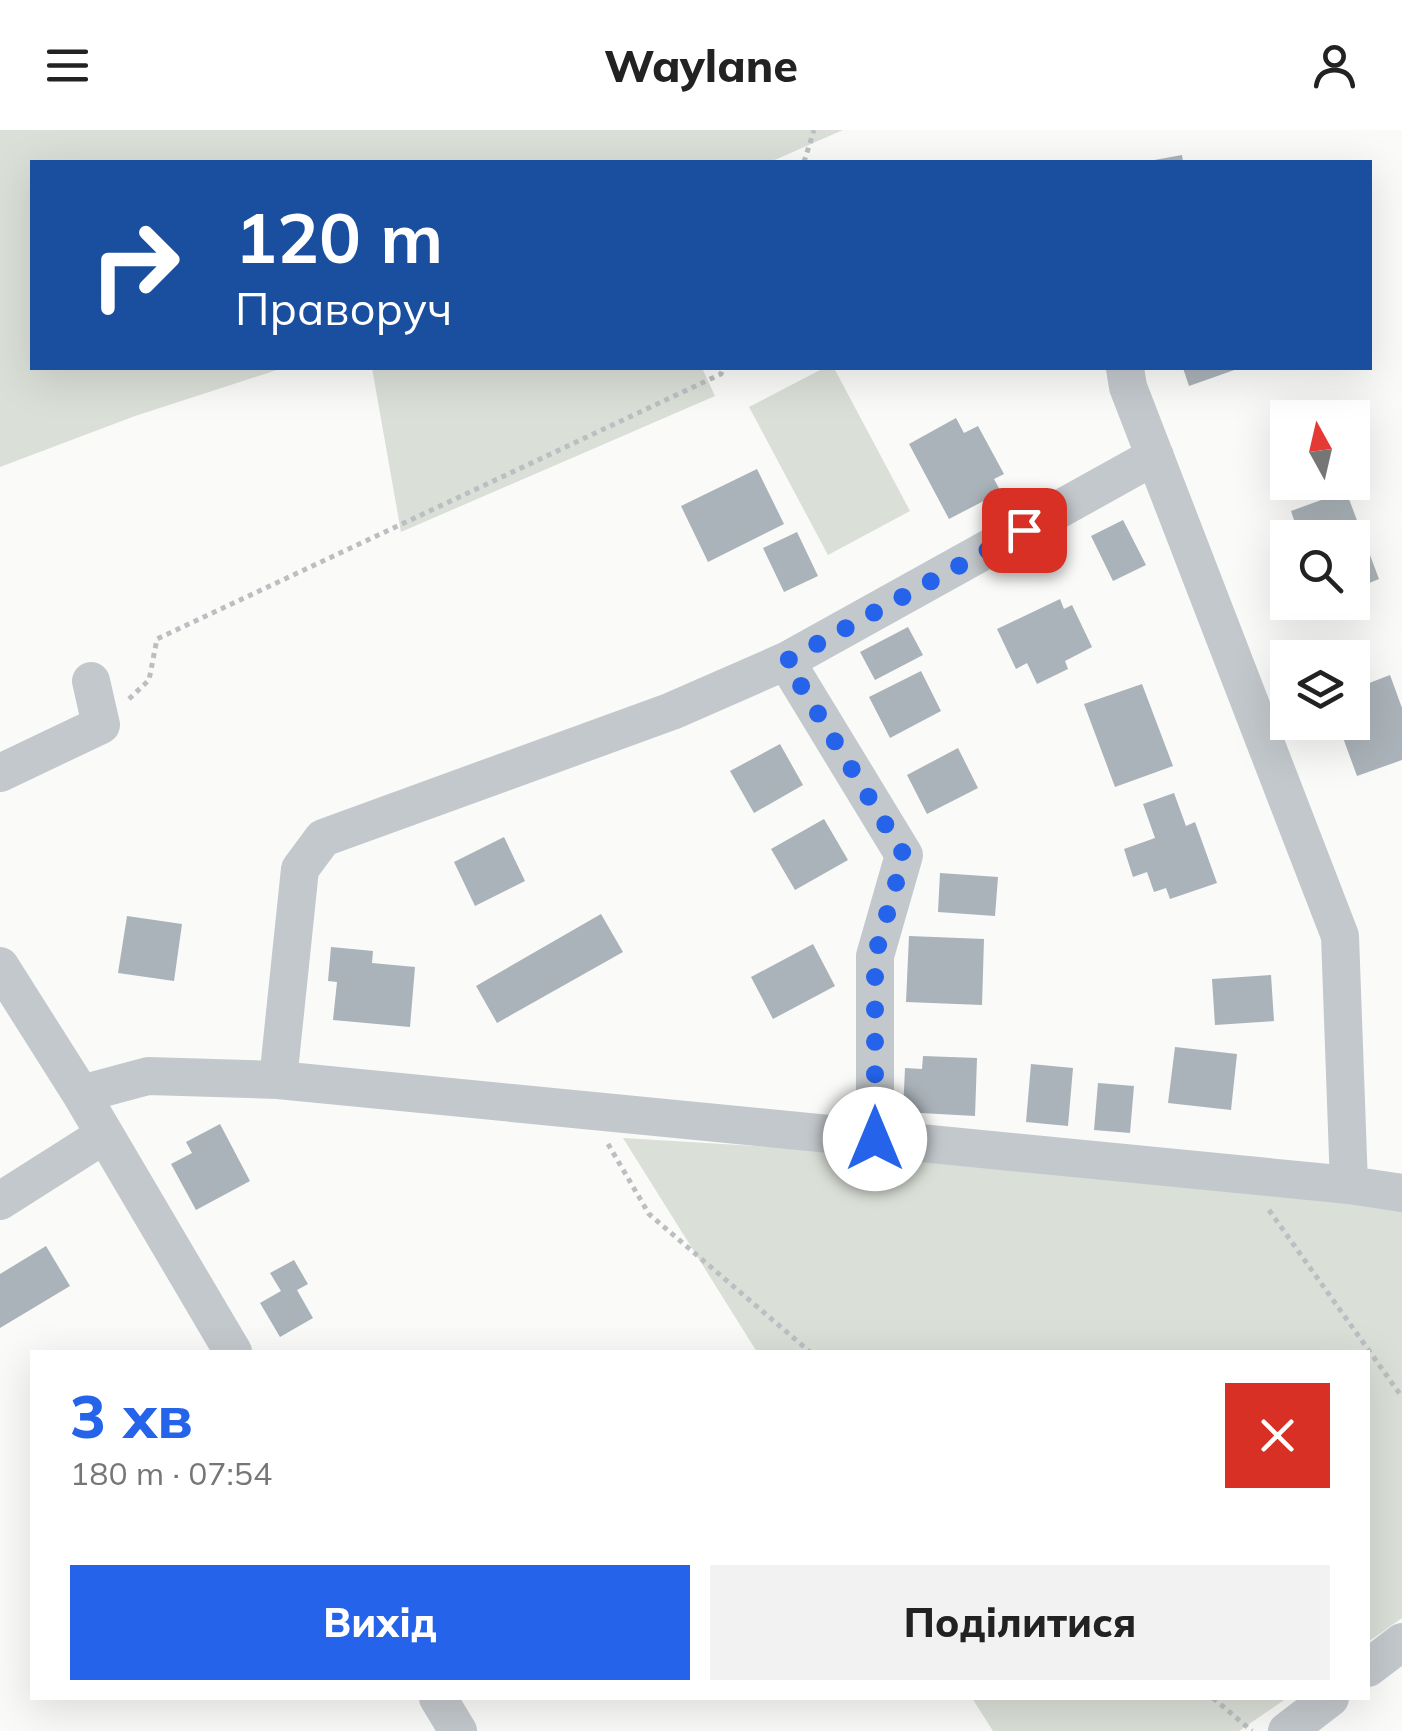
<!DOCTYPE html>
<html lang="uk">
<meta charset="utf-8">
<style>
:root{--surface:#fff;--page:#f2f2f2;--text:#222;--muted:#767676;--accent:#2563eb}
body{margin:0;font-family:Mulish,sans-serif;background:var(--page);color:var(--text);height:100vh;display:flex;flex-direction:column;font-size:38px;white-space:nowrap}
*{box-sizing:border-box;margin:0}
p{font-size:32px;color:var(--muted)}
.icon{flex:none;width:55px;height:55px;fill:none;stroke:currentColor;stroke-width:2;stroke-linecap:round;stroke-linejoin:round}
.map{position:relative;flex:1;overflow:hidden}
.panel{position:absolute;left:30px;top:1220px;width:1340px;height:350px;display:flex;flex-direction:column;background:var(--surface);border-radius:0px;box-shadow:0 10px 40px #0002}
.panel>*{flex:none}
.guide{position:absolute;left:30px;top:30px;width:1342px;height:210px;border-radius:0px;box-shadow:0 10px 40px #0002;background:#1a4fa0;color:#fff;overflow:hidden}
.needle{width:65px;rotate:352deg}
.fabs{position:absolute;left:1270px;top:270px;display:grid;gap:20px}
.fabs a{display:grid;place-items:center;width:100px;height:100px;border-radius:0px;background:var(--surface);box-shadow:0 10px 40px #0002;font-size:50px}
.pin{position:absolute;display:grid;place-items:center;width:85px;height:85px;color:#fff;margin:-42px;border-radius:20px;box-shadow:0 5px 15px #0006}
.me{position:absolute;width:110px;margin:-55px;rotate:0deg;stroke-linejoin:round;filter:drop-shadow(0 0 8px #0008)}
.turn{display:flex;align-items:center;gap:35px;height:210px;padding:0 40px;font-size:45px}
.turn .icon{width:130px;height:130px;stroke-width:2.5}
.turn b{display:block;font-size:70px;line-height:85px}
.round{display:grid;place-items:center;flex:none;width:105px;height:105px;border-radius:0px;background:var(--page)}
.summary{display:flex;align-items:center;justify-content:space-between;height:170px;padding:0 40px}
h1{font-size:60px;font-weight:800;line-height:75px;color:var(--accent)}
.cta{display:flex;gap:20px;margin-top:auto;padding:20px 40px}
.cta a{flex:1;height:115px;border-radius:0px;background:var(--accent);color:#fff;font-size:40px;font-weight:800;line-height:115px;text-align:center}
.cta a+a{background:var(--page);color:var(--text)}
header{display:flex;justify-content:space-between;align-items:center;height:130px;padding:0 40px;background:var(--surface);font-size:45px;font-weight:800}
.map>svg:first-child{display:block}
.green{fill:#dadfd7}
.building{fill:#aab3b9}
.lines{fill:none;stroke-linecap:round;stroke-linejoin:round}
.path{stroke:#bbbfc2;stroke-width:5;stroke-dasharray:5 5;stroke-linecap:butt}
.minor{stroke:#c3c8cc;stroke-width:38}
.route{stroke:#2563eb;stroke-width:18;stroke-dasharray:0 32.4}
</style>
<header><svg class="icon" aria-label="menu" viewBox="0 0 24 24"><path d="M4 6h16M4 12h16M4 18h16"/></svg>Waylane<svg class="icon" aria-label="person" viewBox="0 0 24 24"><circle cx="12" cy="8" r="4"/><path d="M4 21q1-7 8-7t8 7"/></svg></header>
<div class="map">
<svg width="1402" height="1601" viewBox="0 0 1402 1601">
<rect width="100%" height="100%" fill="#fafaf8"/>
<path class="green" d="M0,0h843l-73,32h-738v206h251l-148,48 -135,51z
M372,238h330l13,28 -314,136z
M824,238h10l76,143 -82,44 -79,-148z
M623,1008l621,37 158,20v423l-34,24v-290h-611z
M972,1568h315l-48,33h-246z"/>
<path class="building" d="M1182,25l1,7h-34v-1z
M1183,238h57l-51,18z
M956,288l8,15 14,-7 26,48 -10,5 7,13 -52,27 -40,-75z
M757,339l27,55 -76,38 -27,-56z
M1346,361l33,88 -27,11v-52h-52l-9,-27z
M1123,390l23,45 -33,16 -22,-45z
M797,402l21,44 -34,16 -21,-44z
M1060,469l4,10 8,-4 20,42 -27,14 3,8 -31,15 -10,-21 -11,6 -19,-40z
M908,497l15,28 -48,25 -15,-28z
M921,541l20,40 -51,27 -21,-41z
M1390,545l12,33v52l-45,16 -18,-49 -10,3 -2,-8h25v-43l9,-3 3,9z
M1142,554l31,82 -58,21 -31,-83z
M780,614l23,41 -49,28 -24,-42z
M958,618l20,40 -51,26 -20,-39z
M1174,663l12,33 9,-4 22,61 -47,16 -4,-11 -12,4 -7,-20 -14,5 -9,-28 31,-11 -12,-34z
M824,689l24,41 -53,30 -24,-41z
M504,707l21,44 -50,25 -21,-44z
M940,743l58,4 -3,39 -57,-4z
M601,784l22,38 -126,71 -21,-37z
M127,786l55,8 -8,57 -56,-8z
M909,806l75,3 -2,66 -76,-3z
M813,814l22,42 -62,33 -22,-42z
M331,817l42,4 -1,12 43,4 -5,60 -77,-7 4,-38 -9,-1z
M1271,845l3,46 -59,4 -3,-46z
M1175,917l62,7 -6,56 -63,-7z
M923,926l54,2 -2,58 -72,-4 2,-44 17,1z
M1031,934l42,4 -5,58 -42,-4z
M1098,953l36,3 -4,47 -36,-3z
M220,994l30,57 -54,29 -25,-46 21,-11 -6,-11z
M46,1116l24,40 -70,42v-54z
M294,1130l14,24 -11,6 16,28 -33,19 -20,-34 21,-12 -11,-18z"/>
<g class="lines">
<path class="path" d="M804,32l10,-32
M129,569l20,-19 8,-41 564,-265 2,-6
M608,1014l41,70 161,138
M1269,1080l133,187
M1213,1568l39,33"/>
<path class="minor" d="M1125,238l3,19 212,549 9,249
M786,531l118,194 -29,101v183
M0,643l101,-48 -10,-44
M0,836l81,128 152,258
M278,950l22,-211 23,-31 349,-127 114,-50 369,-205
M81,964l67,-18 130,4 1071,105 53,8
M0,1071l104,-66
M1368,1538l34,-26
M438,1568l20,33
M1287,1601l43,-33"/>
</g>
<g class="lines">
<path class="route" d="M875,1009v-183l29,-101 -118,-194 238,-131"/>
</g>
</svg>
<div class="fabs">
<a><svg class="needle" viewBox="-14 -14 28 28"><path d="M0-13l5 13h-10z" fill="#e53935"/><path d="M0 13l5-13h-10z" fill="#767676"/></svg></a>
<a><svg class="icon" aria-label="search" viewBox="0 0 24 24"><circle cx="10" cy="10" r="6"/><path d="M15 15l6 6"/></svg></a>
<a><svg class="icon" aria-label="layers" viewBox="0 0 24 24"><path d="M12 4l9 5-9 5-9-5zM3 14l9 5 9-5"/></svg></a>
</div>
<div class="pin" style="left:1024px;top:400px;background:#d93025"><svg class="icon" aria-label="arrive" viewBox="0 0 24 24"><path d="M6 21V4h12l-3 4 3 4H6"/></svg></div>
<svg class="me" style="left:875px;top:1009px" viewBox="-20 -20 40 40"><circle r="19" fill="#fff"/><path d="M0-13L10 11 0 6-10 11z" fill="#2563eb"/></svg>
<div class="guide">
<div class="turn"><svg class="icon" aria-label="right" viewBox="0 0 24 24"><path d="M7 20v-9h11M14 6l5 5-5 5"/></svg><div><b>120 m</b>Праворуч</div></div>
</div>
<section class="panel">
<div class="summary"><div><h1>3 хв</h1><p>180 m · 07:54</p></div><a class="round" style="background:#d93025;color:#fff"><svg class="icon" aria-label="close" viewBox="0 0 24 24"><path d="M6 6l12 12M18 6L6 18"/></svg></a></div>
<div class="cta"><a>Вихід</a><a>Поділитися</a></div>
</section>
</div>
